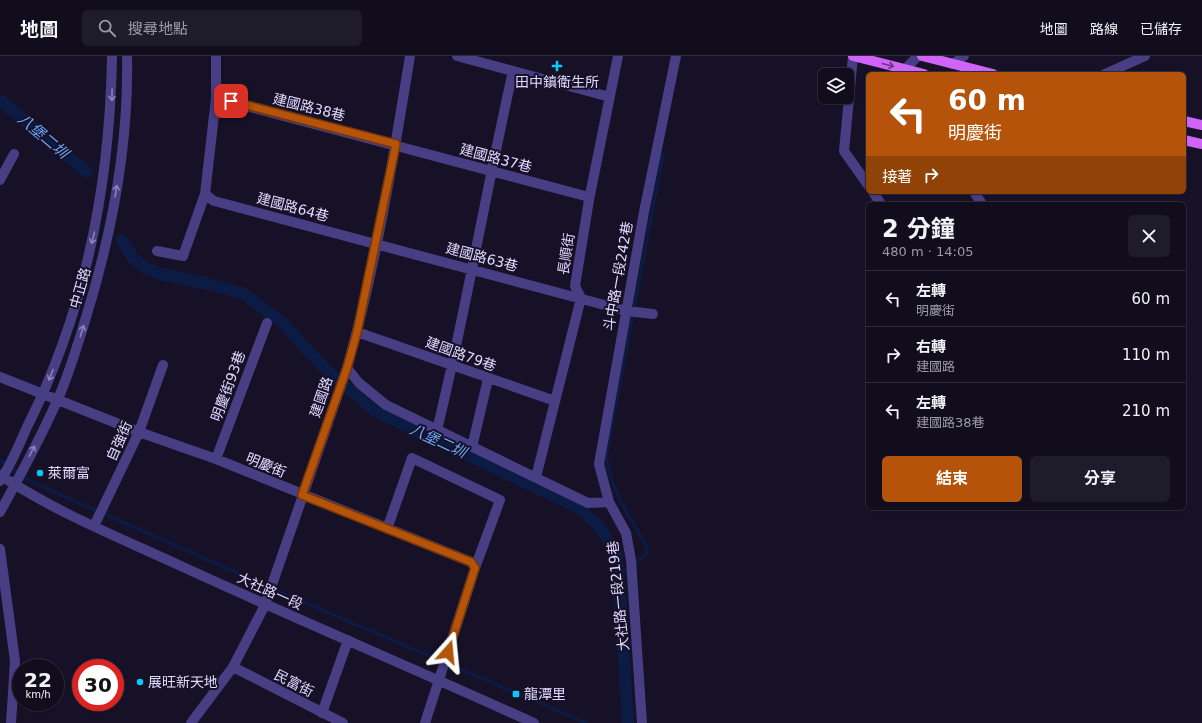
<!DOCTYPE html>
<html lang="zh-TW">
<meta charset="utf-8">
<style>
:root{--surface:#110d1d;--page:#1e1b2a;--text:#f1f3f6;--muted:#9c9ca4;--line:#302d3b;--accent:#b45309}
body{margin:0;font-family:"DejaVu Sans","Noto Sans TC",sans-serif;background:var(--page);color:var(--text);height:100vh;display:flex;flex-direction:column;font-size:15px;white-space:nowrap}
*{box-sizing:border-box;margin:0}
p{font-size:13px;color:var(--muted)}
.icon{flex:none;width:22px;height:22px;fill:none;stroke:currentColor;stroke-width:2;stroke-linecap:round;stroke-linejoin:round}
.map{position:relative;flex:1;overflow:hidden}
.sheet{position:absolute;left:866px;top:146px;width:320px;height:308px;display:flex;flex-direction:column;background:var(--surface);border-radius:6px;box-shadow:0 1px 3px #0004,0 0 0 1px var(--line)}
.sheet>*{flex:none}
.banner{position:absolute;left:866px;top:16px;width:320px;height:122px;border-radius:6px;box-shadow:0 1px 3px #0004,0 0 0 1px var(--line);background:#b45309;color:#fff;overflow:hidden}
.tools{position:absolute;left:818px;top:12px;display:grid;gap:8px}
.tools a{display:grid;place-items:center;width:36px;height:36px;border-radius:6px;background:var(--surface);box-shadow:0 1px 3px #0004,0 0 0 1px var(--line);font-size:20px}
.speed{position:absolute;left:12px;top:603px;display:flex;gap:8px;font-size:20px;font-weight:700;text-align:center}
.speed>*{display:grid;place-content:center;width:52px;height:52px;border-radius:50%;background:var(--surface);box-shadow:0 1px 3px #0004,0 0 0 1px var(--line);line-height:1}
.speed small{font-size:10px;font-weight:400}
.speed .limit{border:6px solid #d22;background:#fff;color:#111}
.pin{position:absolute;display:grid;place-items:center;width:34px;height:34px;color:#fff;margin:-17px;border-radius:8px;box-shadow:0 2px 6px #0006}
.me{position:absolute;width:44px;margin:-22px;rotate:18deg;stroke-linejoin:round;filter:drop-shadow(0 0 3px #0008)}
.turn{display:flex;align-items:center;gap:14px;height:84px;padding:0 16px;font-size:18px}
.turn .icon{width:52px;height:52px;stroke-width:2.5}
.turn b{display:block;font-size:28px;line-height:34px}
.then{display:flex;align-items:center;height:38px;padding:0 16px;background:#0003;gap:8px;font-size:15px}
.round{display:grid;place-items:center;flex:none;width:42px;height:42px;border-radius:6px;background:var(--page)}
.head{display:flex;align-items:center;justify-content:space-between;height:68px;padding:0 16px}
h1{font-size:24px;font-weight:700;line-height:30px}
.button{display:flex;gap:8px;margin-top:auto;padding:8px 16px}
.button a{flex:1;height:46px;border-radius:6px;background:var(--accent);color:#fff;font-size:16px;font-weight:700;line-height:46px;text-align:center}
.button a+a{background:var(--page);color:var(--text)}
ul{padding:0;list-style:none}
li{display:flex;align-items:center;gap:12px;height:56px;padding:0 16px;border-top:1px solid var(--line)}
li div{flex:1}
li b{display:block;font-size:15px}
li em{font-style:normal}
header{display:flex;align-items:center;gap:24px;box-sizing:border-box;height:56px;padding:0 20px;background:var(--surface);border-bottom:1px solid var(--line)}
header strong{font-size:19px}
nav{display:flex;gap:22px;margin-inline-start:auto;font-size:14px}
.search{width:280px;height:36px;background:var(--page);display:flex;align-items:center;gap:10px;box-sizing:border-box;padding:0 14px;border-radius:6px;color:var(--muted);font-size:15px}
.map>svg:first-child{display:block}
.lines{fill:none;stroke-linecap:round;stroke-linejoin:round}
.stream{stroke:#0c1b44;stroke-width:3.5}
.canal{stroke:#0c1b44;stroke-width:12}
.minor{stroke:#473e84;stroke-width:10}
.major{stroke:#d064f9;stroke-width:10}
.oneway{stroke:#6a3686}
.oneway2{stroke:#8c83bb}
.route-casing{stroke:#753606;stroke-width:10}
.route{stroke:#b45309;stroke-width:7}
.poi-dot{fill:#0cc8f6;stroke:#171127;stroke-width:1.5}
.labels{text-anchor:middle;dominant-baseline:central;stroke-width:4;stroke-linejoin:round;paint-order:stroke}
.poi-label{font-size:14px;fill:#e0d8fe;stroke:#171127;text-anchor:start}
.street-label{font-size:14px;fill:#e0d8fe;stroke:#171127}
.water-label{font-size:15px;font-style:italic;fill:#6aa9fa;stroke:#171127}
</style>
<header>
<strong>地圖</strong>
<div class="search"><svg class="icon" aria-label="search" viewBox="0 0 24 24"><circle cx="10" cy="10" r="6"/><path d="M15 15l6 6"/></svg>搜尋地點</div>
<nav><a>地圖</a><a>路線</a><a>已儲存</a></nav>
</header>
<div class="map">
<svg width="1202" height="667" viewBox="0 0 1202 667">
<rect width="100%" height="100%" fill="#171127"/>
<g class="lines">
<path class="stream" d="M0,404l34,23 267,118 286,122
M619,519l27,-20 1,-8c-17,-29 -36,-57 -41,-90l57,-303"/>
<path class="canal" d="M0,44l87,72
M122,184l10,17 12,10 17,7 44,9 39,11 40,30 42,46 49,41 204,97 22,20 16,29 11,166"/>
<path class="minor" d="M457,0l153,41
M853,0l-9,95 24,34
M953,8l11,-8
M904,18l1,-5 13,-13
M1105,18l40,-18
M216,42l373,99
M0,124l14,-26
M873,136l8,12
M974,136l8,12
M205,138l9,7 413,110 26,3
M157,195l26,5 22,-62 11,-96v-42
M357,276l198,69
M347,312l12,15 27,22 202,98 21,-1 17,31 5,27 11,163
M0,321l139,55 77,27 255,103 4,6 -50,155
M437,374c29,-119 49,-240 76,-359
M472,391l16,-68
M216,403l51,-136
M0,419c52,35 113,60 170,86 121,56 243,107 364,162
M536,421l45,-179 -6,-12 14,-86 29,-144
M0,425c11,-16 19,-36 27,-54 58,-115 83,-243 85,-371
M609,446l-10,-38 45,-252 32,-156
M0,456c20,-36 40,-73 57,-111 11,-24 19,-51 27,-77 27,-86 45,-177 43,-268
M94,470l45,-94 24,-67
M387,473l25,-71 88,42 -25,68
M0,493l15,112 -4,62
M233,611l110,56
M322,657l26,-73
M191,667l42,-56 32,-62 82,-237c29,-102 46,-208 63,-312"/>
<path class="major" d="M853,0l71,18
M922,0l71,18
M1184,65l18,4
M1184,84l18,4"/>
</g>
<defs><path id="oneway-shaft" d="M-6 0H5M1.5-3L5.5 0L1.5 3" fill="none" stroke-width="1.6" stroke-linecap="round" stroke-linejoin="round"/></defs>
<use class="oneway" href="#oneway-shaft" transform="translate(888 9) rotate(14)"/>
<g class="oneway2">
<use href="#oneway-shaft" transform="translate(112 39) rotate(91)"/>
<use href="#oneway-shaft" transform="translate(116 135) rotate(-81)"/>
<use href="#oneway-shaft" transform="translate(93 182) rotate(104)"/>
<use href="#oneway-shaft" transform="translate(82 275) rotate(-73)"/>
<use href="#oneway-shaft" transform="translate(51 319) rotate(111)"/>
<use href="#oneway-shaft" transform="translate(32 395) rotate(-63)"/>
</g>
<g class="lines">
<g class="route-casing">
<path id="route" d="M231,45l165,43 -39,188 -10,36 -45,127 169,67 4,6 -27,84"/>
</g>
<use href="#route" class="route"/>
</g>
<g class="poi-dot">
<path d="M555 4h4v4h4v4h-4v4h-4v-4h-4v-4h4z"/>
<circle cx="40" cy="417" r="4"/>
<circle cx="140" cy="626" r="4"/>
<rect x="512" y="634" width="8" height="8" rx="2"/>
</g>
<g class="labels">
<g class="poi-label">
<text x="557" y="26" text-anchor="middle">田中鎮衛生所</text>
<text x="48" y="417">萊爾富</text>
<text x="148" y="626">展旺新天地</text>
<text x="524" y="638">龍潭里</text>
</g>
<g class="street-label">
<text transform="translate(309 51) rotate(14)">建國路38巷</text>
<text transform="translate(496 102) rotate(15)">建國路37巷</text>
<text transform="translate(293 151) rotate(15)">建國路64巷</text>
<text transform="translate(566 198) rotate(-81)">長順街</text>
<text transform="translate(482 201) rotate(15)">建國路63巷</text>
<text transform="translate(618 220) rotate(-80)">斗中路一段242巷</text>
<text transform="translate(80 232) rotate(-74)">中正路</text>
<text transform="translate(461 298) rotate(20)">建國路79巷</text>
<text transform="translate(228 330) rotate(-70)">明慶街93巷</text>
<text transform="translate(321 341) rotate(-71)">建國路</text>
<text transform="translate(119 385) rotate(-66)">自強街</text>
<text transform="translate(266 409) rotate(22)">明慶街</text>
<text transform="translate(270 535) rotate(24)">大社路一段</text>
<text transform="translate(618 540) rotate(-96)">大社路一段219巷</text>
<text transform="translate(294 627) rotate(27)">民富街</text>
</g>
<g class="water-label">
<text transform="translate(43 80) rotate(40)">八堡二圳</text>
<text transform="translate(438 385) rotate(25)">八堡二圳</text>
</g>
</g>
</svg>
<div class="tools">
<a><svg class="icon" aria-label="layers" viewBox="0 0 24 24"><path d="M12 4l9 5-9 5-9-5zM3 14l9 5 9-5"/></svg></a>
</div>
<div class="speed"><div>22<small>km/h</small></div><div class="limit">30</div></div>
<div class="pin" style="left:231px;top:45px;background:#d93025"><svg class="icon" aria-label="arrive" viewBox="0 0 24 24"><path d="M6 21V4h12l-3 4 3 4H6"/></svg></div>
<svg class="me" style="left:448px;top:596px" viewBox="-20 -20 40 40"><path d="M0-17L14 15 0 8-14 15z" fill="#b45309" stroke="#fff" stroke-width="4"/></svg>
<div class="banner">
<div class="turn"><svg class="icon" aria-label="left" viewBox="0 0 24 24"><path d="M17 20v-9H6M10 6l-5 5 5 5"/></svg><div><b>60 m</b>明慶街</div></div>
<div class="then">接著<svg class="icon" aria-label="right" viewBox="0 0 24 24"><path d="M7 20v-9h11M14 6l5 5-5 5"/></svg></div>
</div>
<section class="sheet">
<div class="head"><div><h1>2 分鐘</h1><p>480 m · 14:05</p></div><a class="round"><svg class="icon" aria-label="close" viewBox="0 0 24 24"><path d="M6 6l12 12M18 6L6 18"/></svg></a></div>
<ul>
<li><svg class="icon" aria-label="left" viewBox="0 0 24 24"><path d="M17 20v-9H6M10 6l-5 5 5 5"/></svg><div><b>左轉</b><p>明慶街</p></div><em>60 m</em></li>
<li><svg class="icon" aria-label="right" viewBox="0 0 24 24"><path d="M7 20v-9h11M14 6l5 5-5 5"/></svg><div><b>右轉</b><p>建國路</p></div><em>110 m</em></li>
<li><svg class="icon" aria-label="left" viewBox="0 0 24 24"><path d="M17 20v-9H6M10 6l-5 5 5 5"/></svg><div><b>左轉</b><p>建國路38巷</p></div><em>210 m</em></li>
</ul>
<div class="button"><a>結束</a><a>分享</a></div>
</section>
</div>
